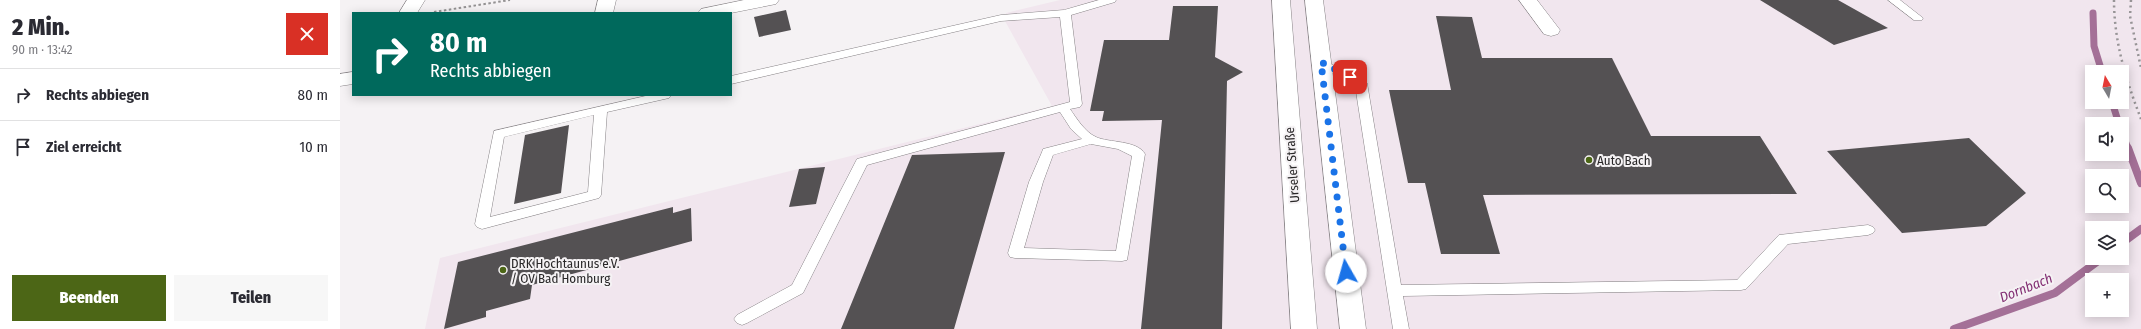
<!DOCTYPE html>
<html lang="de">
<meta charset="utf-8">
<style>
:root{--surface:#fff;--page:#f7f7f7;--text:#2b2b33;--muted:#7c7c81;--line:#e1e1e2;--accent:#4c6616}
body{margin:0;font-family:"Fira Sans Condensed",sans-serif;background:var(--page);color:var(--text);height:100vh;display:flex;flex-direction:column;font-size:15px;white-space:nowrap}
*{box-sizing:border-box;margin:0}
p{font-size:13px;color:var(--muted)}
.icon{flex:none;width:22px;height:22px;fill:none;stroke:currentColor;stroke-width:2;stroke-linecap:round;stroke-linejoin:round}
.map{position:relative;flex:1;overflow:hidden}
.drawer{display:flex;flex-direction:column;background:var(--surface);width:340px}
.drawer>*{flex:none}
.hud{position:absolute;left:12px;top:12px;width:380px;height:84px;border-radius:0px;box-shadow:0 2px 10px #0003;background:#00695c;color:#fff;overflow:hidden}
.needle{width:26px;rotate:350deg}
.tools{position:absolute;left:1745px;top:65px;display:grid;gap:8px}
.tools a{display:grid;place-items:center;width:44px;height:44px;border-radius:0px;background:var(--surface);box-shadow:0 2px 10px #0003;font-size:20px}
.pin{position:absolute;display:grid;place-items:center;width:34px;height:34px;color:#fff;margin:-17px;border-radius:8px;box-shadow:0 2px 6px #0006}
.me{position:absolute;width:44px;margin:-22px;rotate:353deg;stroke-linejoin:round;filter:drop-shadow(0 0 3px #0008)}
.turn{display:flex;align-items:center;gap:14px;height:84px;padding:0 12px;font-size:18px}
.turn .icon{width:52px;height:52px;stroke-width:2.5}
.turn b{display:block;font-size:28px;line-height:34px}
.round{display:grid;place-items:center;flex:none;width:42px;height:42px;border-radius:0px;background:var(--page)}
.head{display:flex;align-items:center;justify-content:space-between;height:68px;padding:0 12px}
h1{font-size:24px;font-weight:800;line-height:30px}
.primary-button{display:flex;gap:8px;margin-top:auto;padding:8px 12px}
.primary-button a{flex:1;height:46px;border-radius:0px;background:var(--accent);color:#fff;font-size:16px;font-weight:800;line-height:46px;text-align:center}
.primary-button a+a{background:var(--page);color:var(--text)}
ul{padding:0;list-style:none}
li{display:flex;align-items:center;gap:12px;height:52px;padding:0 12px;border-top:1px solid var(--line)}
li div{flex:1}
li b{display:block;font-size:15px}
li em{font-style:normal}
main{display:flex;flex:1;min-height:0}
.map>svg:first-child{display:block}
.built{fill:#f1e6ee;fill-rule:evenodd}
.lines{fill:none;stroke-linecap:round;stroke-linejoin:round}
.stream-far1{stroke:#a47097;stroke-width:7}
.stream{stroke:#a47097;stroke-width:8}
.building{fill:#545153}
.lane-casing{stroke:#878386;stroke-width:1}
.street-casing{stroke:#878386;stroke-width:1}
.secondary-casing{stroke:#878386;stroke-width:1}
.path{stroke:#949293;stroke-width:2;stroke-dasharray:2.5 2.5;stroke-linecap:butt}
.lane{fill:#fff;fill-rule:evenodd}
.street{fill:#fff;fill-rule:evenodd}
.secondary{fill:#fff;fill-rule:evenodd}
.rail{stroke:#979496;stroke-width:2.5;stroke-dasharray:2 3.5;stroke-linecap:butt}
.route{stroke:#1a73e8;stroke-width:7;stroke-dasharray:0 12.6}
.poi-dot{fill:#4c6616;stroke:#f5f2f4;stroke-width:1.5}
.labels{text-anchor:middle;dominant-baseline:central;stroke-width:4;stroke-linejoin:round;paint-order:stroke}
.poi-label{font-size:13px;fill:#292728;stroke:#f5f2f4;text-anchor:start}
.street-label{font-size:13px;fill:#292728;stroke:#f5f2f4}
.water-label{font-size:14px;font-style:italic;fill:#832f73;stroke:#f5f2f4}
</style>
<main>
<section class="drawer">
<div class="head"><div><h1>2 Min.</h1><p>90 m · 13:42</p></div><a class="round" style="background:#d93025;color:#fff"><svg class="icon" aria-label="close" viewBox="0 0 24 24"><path d="M6 6l12 12M18 6L6 18"/></svg></a></div>
<ul>
<li><svg class="icon" aria-label="right" viewBox="0 0 24 24"><path d="M7 20v-9h11M14 6l5 5-5 5"/></svg><div><b>Rechts abbiegen</b></div><em>80 m</em></li>
<li><svg class="icon" aria-label="arrive" viewBox="0 0 24 24"><path d="M6 21V4h12l-3 4 3 4H6"/></svg><div><b>Ziel erreicht</b></div><em>10 m</em></li>
</ul>
<div class="primary-button"><a>Beenden</a><a>Teilen</a></div>
</section>
<div class="map">
<svg width="1801" height="329" viewBox="0 0 1801 329">
<rect width="100%" height="100%" fill="#f5f2f4"/>
<path class="built" d="M720,0h1081v329h-1716l15,-71 612,-152 -47,-85 1,-8zM1752,72h30v30h-30zM1752,124h30v30h-30zM1752,176h30v30h-30zM1752,228h30v30h-30zM1752,280h30v30h-30z"/>
<g class="lines">
<path class="stream-far1" d="M1753,13l1,33 8,26
M1772,102l7,22
M1782,132l6,17"/>
<path class="stream" d="M1788,148l13,35
M1782,243l19,-14
M1614,329l101,-36 47,-35"/>
</g>
<path class="building" d="M1420,0h78l50,28 -54,17z
M833,6h45l-3,51 28,15 -16,9 -5,248h-81l21,-209 -60,1 2,-10h-14l14,-71h65z
M446,10l5,20 -32,7 -5,-20z
M1096,16l36,1 10,41h130l39,78h109l37,58 -314,1 17,59h-59l-16,-71h-17l-19,-93h62z
M229,125l-8,68 -47,11 11,-69z
M1629,138l57,55 -40,33 -84,7 -75,-82z
M665,152l-51,177h-113l71,-174z
M485,167l-9,37 -27,3 10,-38z
M333,207v6l18,-5 1,33 -160,44 -2,14 -44,12v6l-42,12 14,-67z"/>
<g class="lines">
<g class="lane-casing">
<path id="lane" d="M759,0h17l-1,2 -44,13 11,89 -2,3 -10,2c7,10 15,23 26,28 13,6 41,3 49,17l-18,106 -5,1 -107,-3 -5,-1 -2,-4 21,-71 13,-30 1,-3 39,-10 -11,-10 -11,-17 -193,53 -64,128 -56,30 -5,2 -5,-2 -3,-4 3,-4 55,-30 65,-126 213,-57 -10,-85 -59,4 -270,63v-8l270,-61 63,-5zM751,144l27,5 14,7 -16,95 -92,-3 19,-66 10,-27z
M1548,0h12l23,18 -1,2h-8z
M981,59l46,24 34,202 336,-5 42,-45 89,-10 5,2 2,3 -2,3 -5,2 -80,9 -42,45 -5,1 -338,6 6,33h-16l-38,-244 -38,-21 -2,-2z
M310,95h21l-2,3 -62,14 -6,83 -2,3 -117,31 -5,-2 -2,-3 19,-93zM254,115l-6,77 -98,25 14,-80z"/>
</g>
<g class="street-casing">
<path id="street" d="M67,0h18l-8,13h-18z
M258,0h18l-3,13h-18z
M404,0h35l-3,4 -45,9h-33l3,-4z
M1179,0h18l23,30 -2,4 -7,2 -7,-2z
M13,72v12l-13,2v-12z"/>
</g>
<g class="secondary-casing">
<path id="secondary" d="M932,0h18l27,329h-26z
M965,0h18l43,329h-26z"/>
</g>
<path class="path" d="M94,12l76,-12"/>
<use href="#lane" class="lane"/>
<use href="#street" class="street"/>
<use href="#secondary" class="secondary"/>
<path class="rail" d="M1774,0c0,42 12,80 27,119
M1791,0l-1,16 11,52"/>
</g>
<g class="lines">
<path class="route" d="M1006,272l-25,-210 29,15"/>
</g>
<g class="poi-dot">
<circle cx="1249" cy="160" r="4"/>
<circle cx="163" cy="270" r="4"/>
</g>
<g class="labels">
<g class="poi-label">
<text x="1257" y="160">Auto Bach</text>
<text x="171" y="263">DRK Hochtaunus e.V.<tspan x="171" dy="15">/ OV Bad Homburg</tspan></text>
</g>
<g class="street-label">
<text transform="translate(952 165) rotate(-94)">Urseler Straße</text>
</g>
<g class="water-label">
<text transform="translate(1686 288) rotate(-22)">Dornbach</text>
</g>
</g>
</svg>
<div class="tools">
<a><svg class="needle" viewBox="-14 -14 28 28"><path d="M0-13l5 13h-10z" fill="#e53935"/><path d="M0 13l5-13h-10z" fill="#7c7c81"/></svg></a>
<a><svg class="icon" aria-label="sound" viewBox="0 0 24 24"><path d="M4 9h4l5-4v14l-5-4H4zM17 9q2 3 0 6"/></svg></a>
<a><svg class="icon" aria-label="search" viewBox="0 0 24 24"><circle cx="10" cy="10" r="6"/><path d="M15 15l6 6"/></svg></a>
<a><svg class="icon" aria-label="layers" viewBox="0 0 24 24"><path d="M12 4l9 5-9 5-9-5zM3 14l9 5 9-5"/></svg></a>
<a>+</a>
</div>
<div class="pin" style="left:1010px;top:77px;background:#d93025"><svg class="icon" aria-label="arrive" viewBox="0 0 24 24"><path d="M6 21V4h12l-3 4 3 4H6"/></svg></div>
<svg class="me" style="left:1006px;top:272px" viewBox="-20 -20 40 40"><circle r="19" fill="#fff"/><path d="M0-13L10 11 0 6-10 11z" fill="#1a73e8"/></svg>
<div class="hud">
<div class="turn"><svg class="icon" aria-label="right" viewBox="0 0 24 24"><path d="M7 20v-9h11M14 6l5 5-5 5"/></svg><div><b>80 m</b>Rechts abbiegen</div></div>
</div>
</div>
</main>
